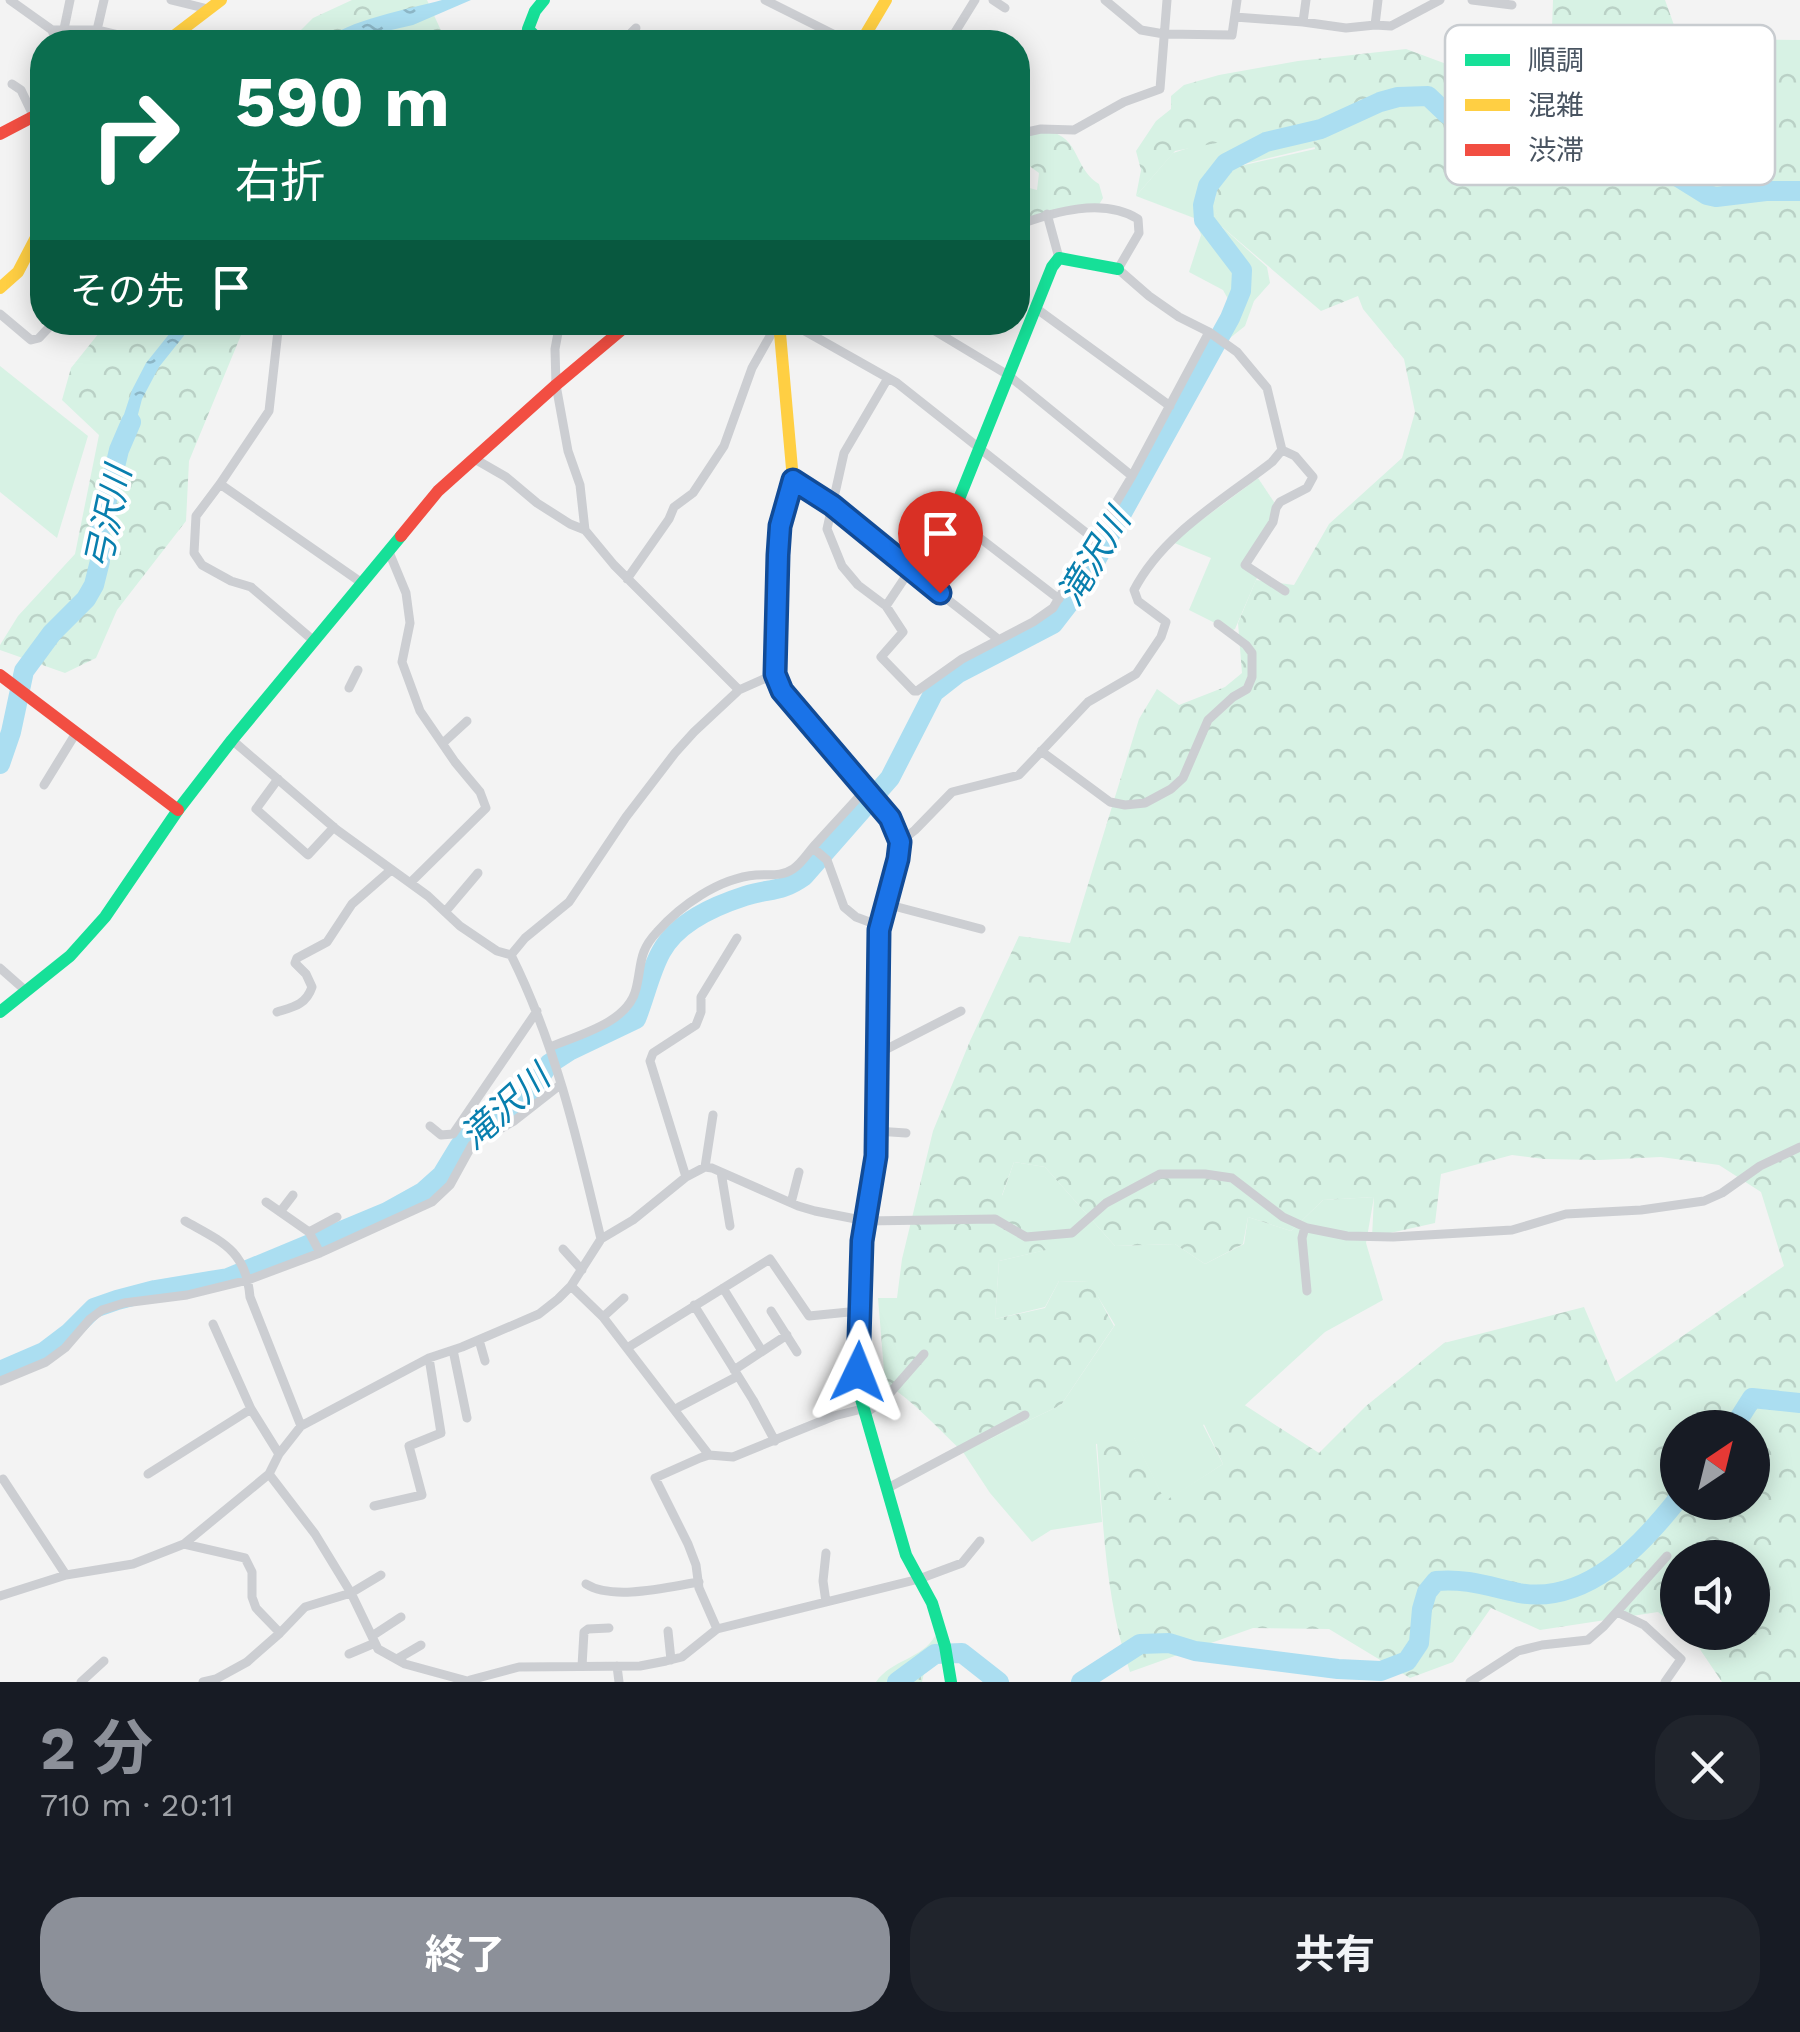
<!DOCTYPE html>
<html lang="ja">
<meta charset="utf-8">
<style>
:root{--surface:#171b24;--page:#20242c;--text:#f1f3f6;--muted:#9ea1a6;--accent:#8c9099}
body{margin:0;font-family:"Work Sans","Noto Sans JP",sans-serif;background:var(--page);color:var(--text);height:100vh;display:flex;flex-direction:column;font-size:38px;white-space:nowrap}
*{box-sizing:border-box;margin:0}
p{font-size:32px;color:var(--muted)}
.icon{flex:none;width:55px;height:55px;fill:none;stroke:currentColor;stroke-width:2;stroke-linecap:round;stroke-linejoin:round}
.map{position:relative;height:1682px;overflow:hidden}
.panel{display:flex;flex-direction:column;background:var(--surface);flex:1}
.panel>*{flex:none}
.banner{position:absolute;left:30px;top:30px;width:1000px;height:305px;border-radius:40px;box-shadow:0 5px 25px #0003;background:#0b6e4f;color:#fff;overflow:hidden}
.needle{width:65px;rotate:35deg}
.controls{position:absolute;left:1660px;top:1410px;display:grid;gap:20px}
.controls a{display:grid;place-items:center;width:110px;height:110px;border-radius:50%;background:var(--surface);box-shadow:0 5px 25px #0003;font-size:50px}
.pin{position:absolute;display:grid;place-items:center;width:85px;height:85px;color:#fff;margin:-102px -42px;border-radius:50% 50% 50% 0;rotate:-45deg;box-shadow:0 0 10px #0007}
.pin .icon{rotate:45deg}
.me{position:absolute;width:110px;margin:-55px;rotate:2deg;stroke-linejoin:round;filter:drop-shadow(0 0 8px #0008)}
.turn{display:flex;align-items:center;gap:35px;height:210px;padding:0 40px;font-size:45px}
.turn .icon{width:130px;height:130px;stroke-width:2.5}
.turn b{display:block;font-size:70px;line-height:85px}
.then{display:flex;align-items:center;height:95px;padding:0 40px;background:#0003;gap:20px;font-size:38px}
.round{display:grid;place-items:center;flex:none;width:105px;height:105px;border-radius:40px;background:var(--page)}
.overview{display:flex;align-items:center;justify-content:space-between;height:170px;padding:0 40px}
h1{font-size:60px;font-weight:700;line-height:75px;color:var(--accent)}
.cta{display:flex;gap:20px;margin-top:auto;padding:20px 40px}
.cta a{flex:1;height:115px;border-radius:40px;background:var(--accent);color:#fff;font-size:40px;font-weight:700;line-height:115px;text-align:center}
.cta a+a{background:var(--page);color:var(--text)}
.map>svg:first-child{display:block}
.grass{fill:#d7f2e4}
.forest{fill:url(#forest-crowns);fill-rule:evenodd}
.water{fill:url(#water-ripples)}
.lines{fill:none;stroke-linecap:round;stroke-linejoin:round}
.river{stroke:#abdef1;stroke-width:20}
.street{stroke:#ccced2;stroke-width:9}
.fast{stroke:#16e098;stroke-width:12}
.slow{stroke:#ffcf43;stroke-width:12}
.jam{stroke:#f24e42;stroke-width:12}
.route-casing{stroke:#114b97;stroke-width:25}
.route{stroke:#1a73e8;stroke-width:18}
.labels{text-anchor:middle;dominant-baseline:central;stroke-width:8;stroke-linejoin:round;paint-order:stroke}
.water-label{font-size:35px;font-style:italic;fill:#087fae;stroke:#fff}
.key{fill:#fff;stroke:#c8ccd0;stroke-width:2.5}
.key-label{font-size:28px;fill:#495461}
</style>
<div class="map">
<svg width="1800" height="1682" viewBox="0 0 1800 1682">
<defs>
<pattern id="forest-crowns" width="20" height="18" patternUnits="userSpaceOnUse" patternTransform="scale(2.5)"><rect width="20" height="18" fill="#d7f2e4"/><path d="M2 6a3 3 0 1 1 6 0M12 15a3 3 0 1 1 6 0" fill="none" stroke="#bad1c6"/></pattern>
<pattern id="water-ripples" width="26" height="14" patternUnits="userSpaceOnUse" patternTransform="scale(2.5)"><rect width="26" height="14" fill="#abdef1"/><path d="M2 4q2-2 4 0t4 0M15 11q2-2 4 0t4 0" fill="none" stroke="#8db7c7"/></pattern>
</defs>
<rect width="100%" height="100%" fill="#f3f3f3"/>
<path class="grass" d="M1308,124l7,23 -83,20 -17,20v22l7,18 45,40 3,16 -16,18 -9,25 -15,12 -11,-6 9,-33 -5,-9 -34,-18 12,-37 -7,-17 -58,-22 37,-43 37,-12z
M0,366l88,70 -31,102 -57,-46z
M1258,478l16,24 -2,14 -27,52 12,10 -22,51 -4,2 -42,-21 22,-52 -39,-16z
M1014,1162l31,5 70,79 60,-2 30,20 39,-20 4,-27 43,14 32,-31 51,-3 -8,46 17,57 -58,32 -82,75 -40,18 20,39 -58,38 -31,-64 -38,6 6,78 -51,8 -19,12 -42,-49 -27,-41 98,-47 54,-80 -26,-43 -30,-1 -14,26 -50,12 4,-58 46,-11 -43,-54z"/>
<path class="forest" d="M352,0h75l17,37 -11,5h-144l24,-24z
M1553,0h112l14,39 121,1v1642h-78l-29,-43 -8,-6 67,-1v-74h-74l-1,69 -19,-15 -118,18 -49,-22 -38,54 -43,16 -81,-49 -76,-1 -123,44c-25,-73 -27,-152 -33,-229l37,-6 31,64 58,-37 -21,-44 41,-16 76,49 47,-47 78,-63 140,-36 32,75 168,-116 -23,-74 -42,-27 -58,-8 -62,3 -55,-1 -32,-4 -71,19 -6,49 -63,14 2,-40 -51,3 -32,31 -43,-14 -5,27 -38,20 -30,-20 -60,2 -70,-79 -31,-5 -12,33 44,55 -47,11 -4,58 50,-11 14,-27 31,1 24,44 -53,79 -98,47c-25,-23 -49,-51 -78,-69l-7,-85h19l5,-39 31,-128 37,-90 49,-105 51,7 69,-224 18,-30 22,16 46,-18 17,-14 -4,-50 18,-43 38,5 35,-61 73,-66 13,-46 -11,-53 -41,-50 -5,-13 -37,15 -100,-85 -7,-19 3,-21 14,-18 84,-19 -5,-24 -135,26 -39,45 5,-26 -5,-19 20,-30 15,-12v-13l13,-11 35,-10 79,-14 108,-12 124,46 101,31 -1,-44 -79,-26zM1678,1428h74v74h-74z
M1041,129c42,7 30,37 58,55l4,14 -6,10 -79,11v-34l19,5 2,-17 -11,-8 -10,-1v-27z
M107,323h139l-57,138 -3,60 -69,89 -21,48 -31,15 -65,-23v-5l18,-29 57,-62 24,-119 -37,-35 9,-32z
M935,1636l6,1 8,19 -25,17 -2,9h-46c15,-22 46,-23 59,-46z"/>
<path class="water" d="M442,0h29l-58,25 -61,14 -5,3h-24c23,-22 87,-33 119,-42z
M178,323h16l-35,44 -17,32 -13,50 -14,-7 17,-52 14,-27z"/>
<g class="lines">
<path class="river" d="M0,764l11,-32 13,-61 28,-38 34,-34 8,-14 6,-24v-32l19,-79 12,-28
M0,1371l44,-19 25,-19 25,-25 23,-8 38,-10 73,-12 159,-66 36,-20 19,-17 17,-28 14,-18 32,-13 23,-21 21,-31 20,-13 67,-32c9,-22 14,-47 25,-67 16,-30 53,-46 84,-56 25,-8 35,-3 59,-20l86,-98 44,-86 23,-18 96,-50 27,-35 150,-271 11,-27 1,-21 -38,-50 -1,-15 5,-19 18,-23 40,-21 55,-13 59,-27 18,-5 30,-1 19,18 15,9 35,6 33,24 32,1 21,6h57l22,7 45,28 9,2 50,-6h34
M1733,1428l19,-30 48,5
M897,1682l38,-28 27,-1 37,29
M1081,1682l59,-38 29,-1 26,8 143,18 43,2 26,-10 12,-18 3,-34 5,-17 9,-11c30,-3 54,6 83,12 67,12 122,-47 159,-94"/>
<path class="street" d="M10,0l42,30 4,12
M171,0l37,9
M765,0l84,42
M993,0l12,8
M1105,0l36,30 23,4 68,1 5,-35
M1472,0l40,5
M1235,17l68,5 43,6 29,-3 16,1 49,-26
M1303,22l3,-22
M1375,25l3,-25
M64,29l6,-29
M52,30h45l51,12
M97,30l7,-30
M517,42l11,-13
M622,42l14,-14
M949,42l26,-42
M12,84l9,6 12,25
M1018,134l23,-5 33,1 50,-28 36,-13 7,-89
M1047,214l12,44
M1037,309l133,97
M0,314l31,26 8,-2 15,-16
M279,322l-10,89 -49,73 -24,32 -2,37 8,12 29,16 20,6 63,54
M560,322l-5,27 1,36 12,66 12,34 5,45
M789,322l108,61 197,156
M920,322l88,53 124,101
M1282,450l13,6 18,21 -6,11 -27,14 -4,6 -3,14 -28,43 40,26
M473,458l33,19 31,26 33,21 15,6 29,35 125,125
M220,484l142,99
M950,515l109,84
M389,552l17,41 4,30 -8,39 18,49 35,51 25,30 6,16 -76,75
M627,579l42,-60 5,-12 19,-14 31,-47 28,-78 26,-46
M886,606l-28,-21 -16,-19 -15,-37 17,-76 44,-75
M998,639l-88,-69 -24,36 17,26 -22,25 33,34h3l45,-32 71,-37 20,-14 79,-132 77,-144
M349,688l9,-18
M232,740l105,90 91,66 32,30 37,25 14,4
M443,743l24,-22
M1041,751l69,51 15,3 20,-2 26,-14 12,-11 25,-58 25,-23 14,-8 5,-12v-24l-6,-8 -28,-21
M278,779l-22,30 52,46 26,-28
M44,785l32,-52
M900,842l15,-12 37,-38 67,-17 69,-73 48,-28 25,-37 5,-15 -28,-21 -4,-11c29,-56 89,-90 138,-128l10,-12 -15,-62 -30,-36 -28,-20 -30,-15 -30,-21 -31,-27 21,-36 -1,-14c-35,-22 -84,-7 -120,6
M813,848l14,12 17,47 12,10 24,9
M886,904l95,25
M445,912l33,-39
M0,968l26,23
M277,1012c16,-5 29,-7 35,-25l-6,-13 -11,-11 2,-5 30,-16 25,-38 39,-34
M550,1047c28,-12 78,-24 86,-58 6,-24 2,-37 21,-57 23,-26 62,-54 99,-57 13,-1 25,2 37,-6 8,-5 15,-16 21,-23 17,-19 35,-38 52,-57
M877,1054l84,-43
M430,1126l11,9 12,-1 84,-123
M876,1131l30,2
M705,1167l8,-52
M721,1172l9,54
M686,1177l-36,-116 3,-8 43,-28 5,-13v-15l36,-59
M266,1202l43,30 11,21
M791,1203l8,-31
M280,1212l13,-17
M185,1221c37,21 61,29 65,76l51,129
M1305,1227l-3,11 5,53
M309,1232l28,-15
M601,1239c-23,-97 -45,-194 -90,-284l14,-17 44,-36 57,-85 49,-64 19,-21 45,-42 36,-16
M563,1249l19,21
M571,1286l32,31 106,138
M723,1288l39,63
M694,1305l59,95 22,41
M771,1311l26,41
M603,1317l21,-19
M213,1324l38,85 28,45
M479,1340l6,21
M627,1348l143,-89 39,57 50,-5
M453,1350l14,68
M734,1370l53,-35
M0,1381l46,-19 19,-14 25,-29 12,-9 22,-7 63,-8 61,-15 72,-27 112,-51 18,-17 22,-40 42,-24 46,-36
M679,1407l59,-31
M864,1414l19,-13 41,-47
M148,1474l103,-65
M269,1474l46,60 36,59 27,56 27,15 66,18
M3,1479l63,96
M886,1489l139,-74
M374,1506l48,-11 -13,-49 32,-13 -12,-75
M184,1544l61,14 7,14v25l4,11 24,25
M586,1584c27,17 82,3 113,-2
M0,1596l66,-21 67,-11 51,-20 85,-70 10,-20 22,-28 128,-68 33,-11 77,-33 19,-15 13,-13 30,-47 32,-19 53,-43 19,-10 7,1 86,38 17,5 51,10 129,-2 31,18 46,-4 34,-30 54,-29h45l27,4 51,39 24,11 40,8 46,1 119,-7 54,-16 75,-4 63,-9 18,-8 38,-27 40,-19
M826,1602l-3,-21 3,-28
M1617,1612l27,13 37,34 -16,23
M717,1629l-18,-41 -3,-23 -8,-21 -33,-66 45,-20 9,-3 24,2 101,-41 28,-7
M668,1631l3,29
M372,1636l29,-19
M349,1654l26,-11
M397,1659l24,-14
M582,1666l2,-34 4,-3 21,-1
M617,1666l2,16
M470,1680l49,-13 121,-1 26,-5 16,-4 35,-28 202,-50 43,-16 18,-22
M81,1682l23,-21
M203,1682l13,-3 31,-17 33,-29 25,-26 46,-14 30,-18
M1470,1682l48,-31 24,-6 46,-5 16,-14 63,-70"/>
<path class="fast" d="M541,42l-13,-13 7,-18 9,-11
M793,480l38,25 79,65 35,-45 14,-26 93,-232 7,-9 59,11
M897,863l-18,67 -3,226 -14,85 -5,131 2,20 47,163 26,48 13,43 6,36
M0,1012l70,-56 35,-39 73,-107 54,-70 169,-204"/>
<path class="slow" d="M166,42l55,-42
M861,42l25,-42
M0,288l18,-16 24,-46
M773,664l7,-138 13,-46 -14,-158"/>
<path class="jam" d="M0,134l42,-22
M401,536l37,-45 118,-106 75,-63
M773,664v5l10,22 107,127 10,24 -3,21
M0,675l178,135"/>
</g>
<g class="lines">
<g class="route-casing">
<path id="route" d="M858,1372l4,-131 14,-85 3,-226 19,-71 2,-17 -10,-24 -108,-127 -7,-17 3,-119 2,-29 13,-46 39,25 108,88"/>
</g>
<use href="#route" class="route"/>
</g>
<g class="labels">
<g class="water-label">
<text transform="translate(108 518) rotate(-78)">弓沢川</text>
<text transform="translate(1094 557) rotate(-59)">滝沢川</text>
<text transform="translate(505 1107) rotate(-42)">滝沢川</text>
</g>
</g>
<rect x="1445" y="25" width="330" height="160" rx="15" class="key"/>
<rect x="1465" y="54" width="45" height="12" fill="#16e098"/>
<rect x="1465" y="99" width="45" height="12" fill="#ffcf43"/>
<rect x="1465" y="144" width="45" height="12" fill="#f24e42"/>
<g class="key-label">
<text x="1528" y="70">順調</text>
<text x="1528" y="115">混雑</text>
<text x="1528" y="160">渋滞</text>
</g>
</svg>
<div class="controls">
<a><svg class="needle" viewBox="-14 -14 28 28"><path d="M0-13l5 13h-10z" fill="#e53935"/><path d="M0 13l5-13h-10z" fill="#9ea1a6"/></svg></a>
<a><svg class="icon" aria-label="sound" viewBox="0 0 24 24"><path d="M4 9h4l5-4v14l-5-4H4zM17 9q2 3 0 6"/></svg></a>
</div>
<div class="pin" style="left:940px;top:593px;background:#d93025"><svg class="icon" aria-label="arrive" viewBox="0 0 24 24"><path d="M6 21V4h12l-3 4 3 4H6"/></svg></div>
<svg class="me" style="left:858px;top:1372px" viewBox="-20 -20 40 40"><path d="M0-17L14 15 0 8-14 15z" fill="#1a73e8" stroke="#fff" stroke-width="4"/></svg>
<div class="banner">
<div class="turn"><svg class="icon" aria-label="right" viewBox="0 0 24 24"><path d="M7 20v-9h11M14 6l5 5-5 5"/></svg><div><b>590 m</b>右折</div></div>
<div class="then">その先<svg class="icon" aria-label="arrive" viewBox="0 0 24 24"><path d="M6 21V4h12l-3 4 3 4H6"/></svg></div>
</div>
</div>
<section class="panel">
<div class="overview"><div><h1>2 分</h1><p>710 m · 20:11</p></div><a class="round"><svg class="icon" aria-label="close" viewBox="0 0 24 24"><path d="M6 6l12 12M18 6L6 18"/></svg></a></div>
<div class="cta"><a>終了</a><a>共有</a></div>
</section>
